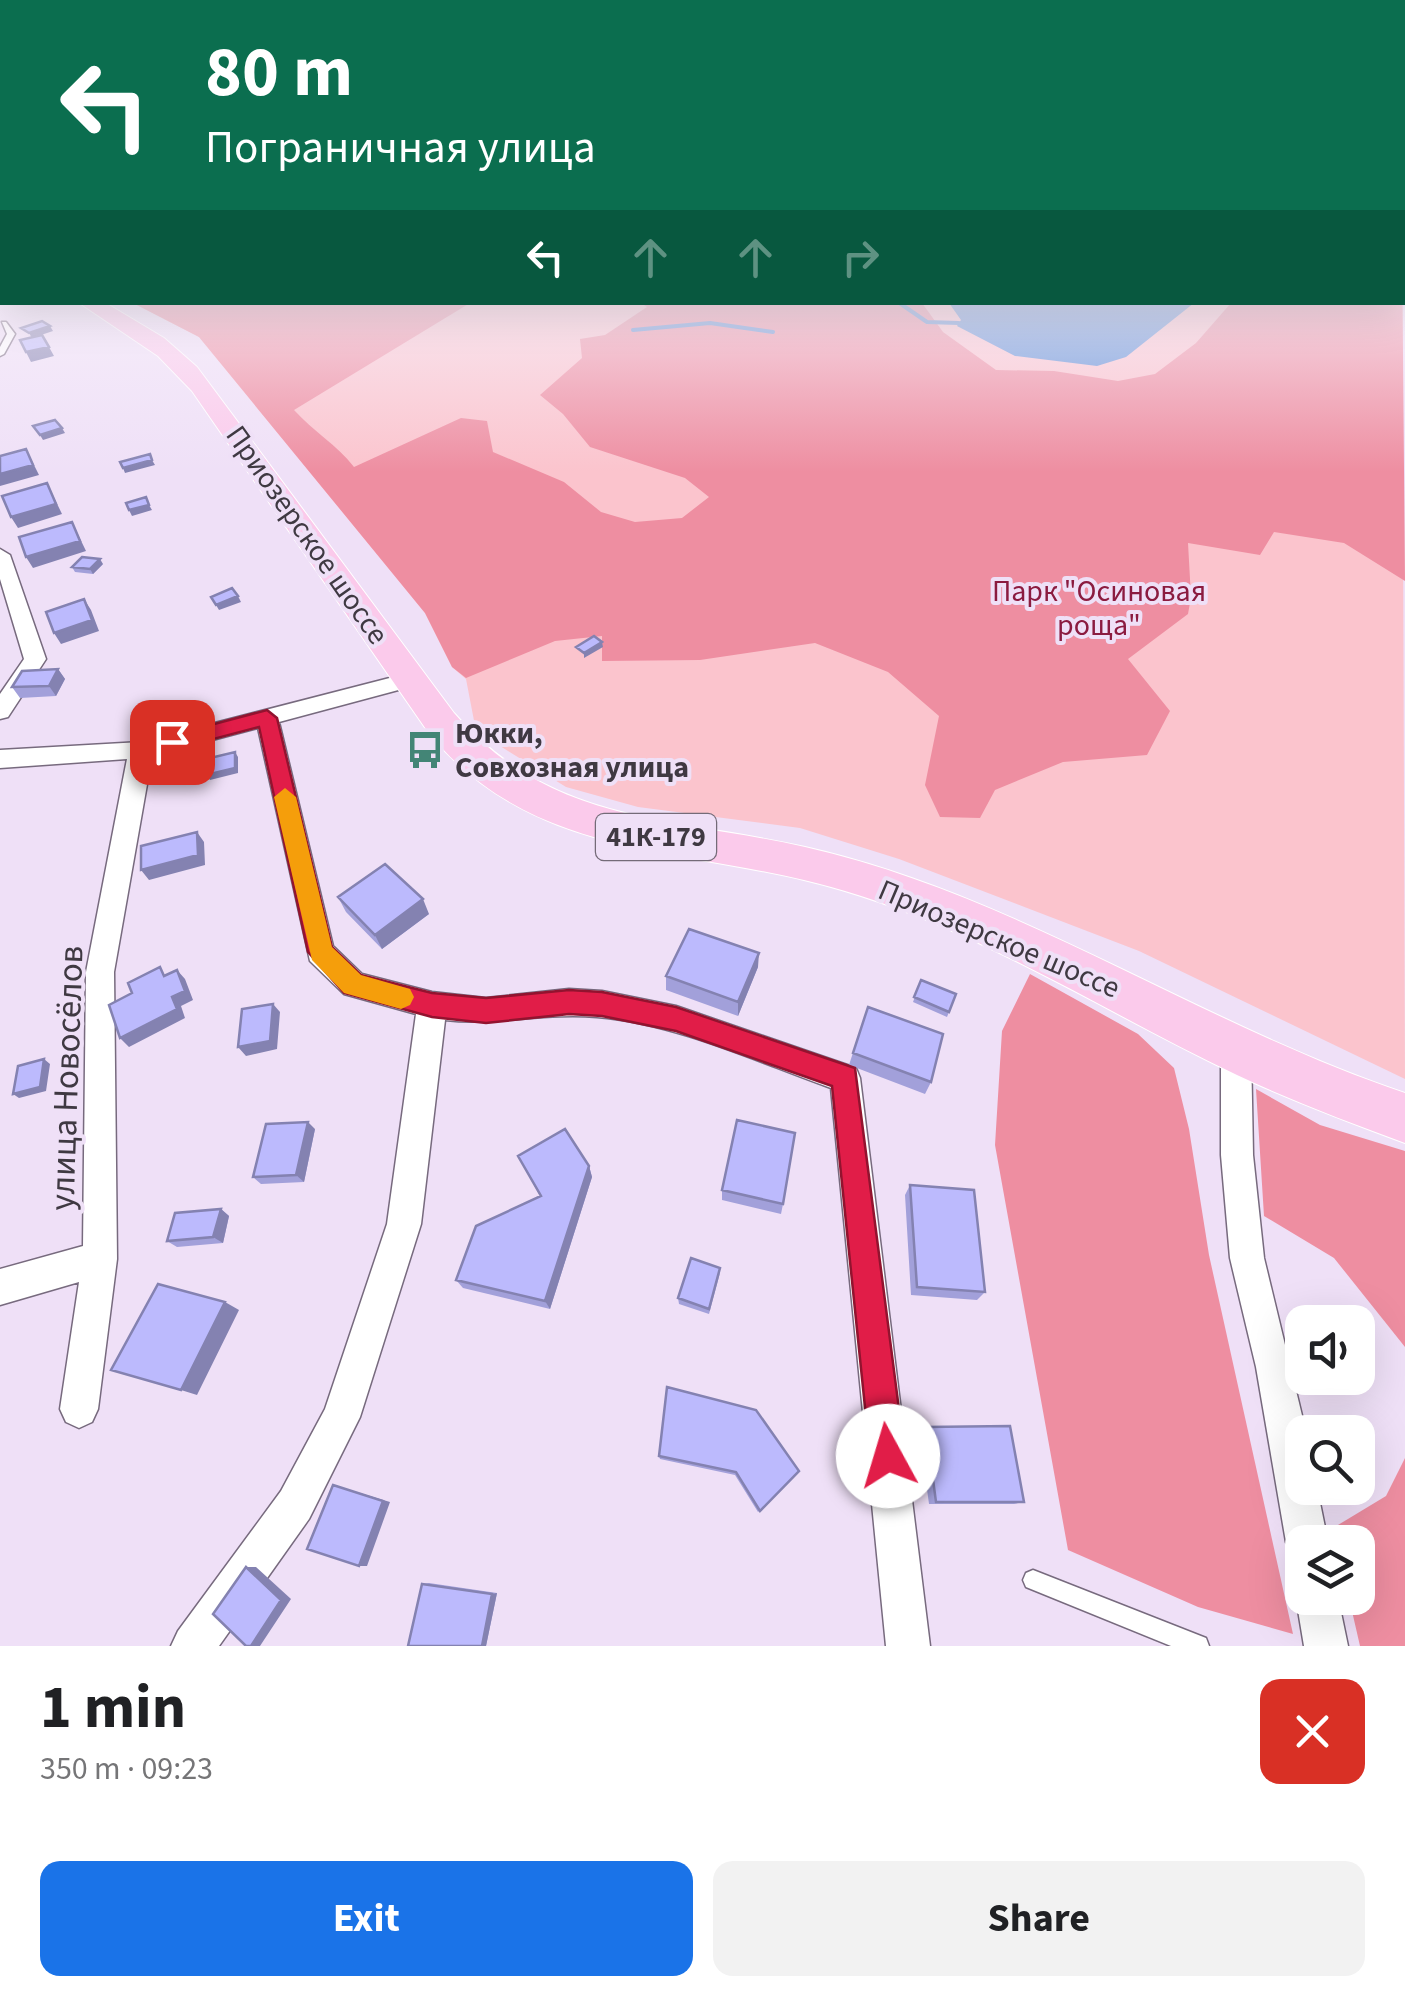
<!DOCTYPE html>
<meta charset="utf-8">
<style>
:root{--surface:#fff;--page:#f2f2f2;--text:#202124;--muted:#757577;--accent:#1a73e8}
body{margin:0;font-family:"Source Sans 3",sans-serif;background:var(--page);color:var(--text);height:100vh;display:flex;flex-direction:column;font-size:38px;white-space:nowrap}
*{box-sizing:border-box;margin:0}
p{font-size:32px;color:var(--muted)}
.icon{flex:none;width:55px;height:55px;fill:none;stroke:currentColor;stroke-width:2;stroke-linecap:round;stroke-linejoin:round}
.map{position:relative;height:1646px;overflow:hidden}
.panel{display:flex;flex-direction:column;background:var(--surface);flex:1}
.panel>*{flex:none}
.guide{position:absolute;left:0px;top:0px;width:1405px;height:305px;box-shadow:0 10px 40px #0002;background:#0b6e4f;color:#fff;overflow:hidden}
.fabs{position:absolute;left:1285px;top:1305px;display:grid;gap:20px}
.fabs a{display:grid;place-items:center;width:90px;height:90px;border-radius:20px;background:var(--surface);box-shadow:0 10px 40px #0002;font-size:50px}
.pin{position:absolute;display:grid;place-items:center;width:85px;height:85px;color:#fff;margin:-42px;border-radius:20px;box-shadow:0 5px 15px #0006}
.me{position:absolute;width:110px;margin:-55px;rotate:354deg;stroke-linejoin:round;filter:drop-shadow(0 0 8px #0008)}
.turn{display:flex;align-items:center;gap:35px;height:210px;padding:0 40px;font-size:45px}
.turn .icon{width:130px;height:130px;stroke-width:2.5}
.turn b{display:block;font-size:70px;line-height:85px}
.lanes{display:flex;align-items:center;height:95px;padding:0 40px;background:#0003;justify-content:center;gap:50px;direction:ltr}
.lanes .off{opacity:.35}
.round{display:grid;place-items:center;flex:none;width:105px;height:105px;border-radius:20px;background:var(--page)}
.summary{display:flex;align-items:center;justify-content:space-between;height:170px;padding:0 40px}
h1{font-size:60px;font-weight:700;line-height:75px}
.button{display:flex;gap:20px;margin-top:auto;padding:20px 40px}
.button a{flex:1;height:115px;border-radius:20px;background:var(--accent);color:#fff;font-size:40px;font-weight:700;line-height:115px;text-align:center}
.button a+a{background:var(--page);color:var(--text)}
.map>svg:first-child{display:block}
.green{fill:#fbc4cd}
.forest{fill:#ee8ea1}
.water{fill:#5f8ed4}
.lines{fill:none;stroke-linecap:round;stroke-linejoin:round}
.stream{stroke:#5f8ed4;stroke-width:4}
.service-casing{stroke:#776a7e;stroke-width:3}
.minor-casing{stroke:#776a7e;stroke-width:3}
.primary-casing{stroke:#fff;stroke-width:2}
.service{fill:#fff;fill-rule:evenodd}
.minor{fill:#fff;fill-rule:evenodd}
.primary{fill:#fbcaeb;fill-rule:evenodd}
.wall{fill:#a2a0da}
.shaded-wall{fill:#8482b1}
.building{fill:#bcbafd;stroke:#8482b1;stroke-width:2.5}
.route{fill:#e11d48;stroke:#92132f;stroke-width:2.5}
.slow{fill:#f59e0b}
.labels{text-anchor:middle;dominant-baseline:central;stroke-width:8;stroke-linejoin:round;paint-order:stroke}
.shield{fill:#efe0f7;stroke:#746b78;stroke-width:2.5}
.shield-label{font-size:28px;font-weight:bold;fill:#3f3942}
.street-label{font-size:30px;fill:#3f3942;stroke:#efe0f7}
.park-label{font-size:30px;fill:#8b1b40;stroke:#efe0f7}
.poi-label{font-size:30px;font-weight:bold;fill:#3f3942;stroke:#efe0f7;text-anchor:start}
.near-street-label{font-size:35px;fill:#3f3942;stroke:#efe0f7}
</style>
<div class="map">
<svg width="1405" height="1646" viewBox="0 0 1405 1646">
<rect width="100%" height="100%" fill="#efe0f7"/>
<path class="green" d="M1402,242l3,837 -266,-128 -240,-92 -99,-31 -162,-21 -72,-20 -90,-56 -10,-52 -14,-12 -27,-54 -226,-276 -66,-34 1269,-1z"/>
<path class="forest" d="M1402,242l3,339 -61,-38 -70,-11 -14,23 -72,-12 3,54 -3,17 -60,45 42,52 -23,44 -84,7 -68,28 -15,28 -40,-1 -15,-32 14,-69 -51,-44 -73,-29 -115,17 -98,1v-25l-47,5 -89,37 -14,-11 -27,-54 -226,-276 -66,-34h337l-176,107c19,21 43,35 60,57l107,-49 26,3 6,31 71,30 37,30 34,10 47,-4 27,-21 -24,-19 -95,-31 -27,-33 -23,-19 42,-37 -2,-19 25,-4 42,-28 -6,-4h281l21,29 53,38 58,1 64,10 37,-7 41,-31 35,-40 171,-1z
M1030,974l108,60 36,34 15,61 20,126 84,379 -95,-27 -130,-57 -73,-405 7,-114z
M1256,1089l64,36 85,26v196l-71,-89 -70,-42z
M1405,1458v188h-45l-11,-48h9v-56h-22l-3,-14 53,-32z"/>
<path class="water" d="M949,303v-1l245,1 -68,54 -29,9 -82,-10 -58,-30 4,-6z"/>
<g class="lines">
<path class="stream" d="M898,302l29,20 32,1
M633,330l77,-7 63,9"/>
<g class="service-casing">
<path id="service" d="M2,322h4l9,12 -11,20 -4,2v-9l7,-13z
M1033,1570l173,68 3,8h-38l-145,-59 -3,-7 3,-7z"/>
</g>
<g class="minor-casing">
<path id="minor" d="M0,549l10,6 36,104 -38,58 -8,2v-25l24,-35 -24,-80z
M409,673l8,2 3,5 -3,5 -138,37 54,224 29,28 70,18 54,6 83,-9 33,2 74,15 180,62 4,10 70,568h-44l-55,-558c-76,-27 -154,-64 -234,-71 -52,-5 -100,9 -152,3l-24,204 -61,193 -51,102 -90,127h-48l7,-15 103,-140 44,-82 62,-185 29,-210 -72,-20 -34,-33 -52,-233 -106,28 -38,216 3,287 -19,150 -6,13 -13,6 -13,-6 -6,-13 19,-127 -79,23v-36l83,-23 3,-274 41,-213 -127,9v-18l141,-8z
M1236,1034l11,4 4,10 2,107 11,103 42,174h-4v56h15l11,54h-26v19l-10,-4 -6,-15 -30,-175 -26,-109 -9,-103v-107l4,-10z
M1302,1583v15h36l10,48h-44l-8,-48z"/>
</g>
<g class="primary-casing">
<path id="primary" d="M0,245l2,1v13l-2,-1z
M78,302h26l60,36 33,29 257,346c96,112 219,104 351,134 213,48 394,177 600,246v50c-57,-21 -113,-42 -168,-68 -143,-68 -276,-158 -433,-195 -138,-33 -278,-27 -376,-148l-236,-341 -34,-35z"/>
</g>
<use href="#service" class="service"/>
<use href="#minor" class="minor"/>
<use href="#primary" class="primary"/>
</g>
<path class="wall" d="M103,564l-10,10 -18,-2 -3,-5z
M58,669l7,10 -9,17 -36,2 -8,-11z
M338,897l91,17 -47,35 -36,-37z
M758,967l-20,49 -72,-26v-14z
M921,980l35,14 -9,23 -34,-15z
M868,1007l63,75 -6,12 -76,-29z
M315,1129l-11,53 -43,2 -8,-7z
M518,1156l71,10 3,11 -42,132 -87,-21 -7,-8 84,-84z
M910,1185l75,107 -8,8 -66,-5 -6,-100z
M722,1190l61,14 -2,10 -59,-14z
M221,1209l8,7 -6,27 -46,4 -10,-6z
M720,1273l-11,41 -30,-10 -1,-6z
M926,1427l98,75 -10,2h-85l-10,-73z
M659,1456l140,15 -41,41 -23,-37 -75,-16z
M429,1583l68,10 -11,53h-78l14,-62z"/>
<path class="shaded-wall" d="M50,326l3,5 -21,7 -3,-5z
M49,347l5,9 -23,6 -5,-10z
M62,428l3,5 -22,7 -3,-5z
M26,449l13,26 -39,11v-12z
M152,460l3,5 -30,8 -2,-5z
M47,483l15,31 -44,14 -7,-11z
M149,505l3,5 -20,6 -3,-6z
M72,522l14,29 -53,17 -7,-11z
M100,559l3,5 -10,10 -3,-5z
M238,596l3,6 -22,8 -3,-5z
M84,599l7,11 8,21 -38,13 -7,-11z
M602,642l1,5 -19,11v-5z
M58,669l7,10 -9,17 -7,-10z
M235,752l3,5v16l-28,7 -4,-5z
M197,832l7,10 1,23 -56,15 -8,-10z
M423,899l6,15 -47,35 -7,-14z
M759,953l-1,14 -20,49v-14z
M177,970l8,9 8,21 -12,6 4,12 -56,29 -9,-9 52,-41z
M273,1004l7,8 -3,37 -31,7 -8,-9z
M44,1059l6,5 -4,27 -27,7 -6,-4z
M308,1122l7,7 -11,53 -8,-7z
M589,1166l3,11 -42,132 -5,-8z
M221,1209l8,7 -6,27 -10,-6z
M225,1302l14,8 -42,85 -16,-5z
M333,1485l57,17 -23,64h-8z
M246,1567h10l35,32 -31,47h-9z
M497,1593l-11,53h-4l10,-52z"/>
<path class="building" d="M42,321l8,5 -21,7 -8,-5z
M42,335l7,12 -23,5 -6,-12z
M55,420l7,8 -22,7 -7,-9z
M26,449l7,16 -33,9v-18z
M150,454l2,6 -29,8 -3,-6z
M47,483l9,21 -45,13 -9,-21z
M146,497l3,8 -20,5 -3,-7z
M72,522l8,19 -54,16 -7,-20z
M82,557l18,2 -10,10 -18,-2z
M232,588l6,8 -22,9 -5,-8z
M84,599l8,21 -38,13 -8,-21z
M594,636l8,6 -18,11 -8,-6z
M58,669l-9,17 -37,1 10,-16z
M235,752v16l-29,7v-16z
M197,832l1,23 -57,15v-24z
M385,864l38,35 -48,36 -37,-38z
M689,929l70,24 -21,49 -72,-26z
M160,967l4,9 13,-6 8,21 -13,6 5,12 -57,29 -11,-33 23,-12 -4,-10z
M921,980l35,14 -7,18 -35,-15z
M273,1004l-3,37 -32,6 4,-38z
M868,1007l75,27 -12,48 -78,-29z
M44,1059l-4,28 -27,7 5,-28z
M737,1120l58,13 -12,71 -61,-14z
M308,1122l-12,53 -43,2 13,-53z
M565,1129l24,37 -44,135 -89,-21 20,-54 65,-30 -23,-40z
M910,1185l64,5 11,102 -68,-5z
M221,1209l-8,28 -46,4 8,-28z
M691,1258l29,10 -11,41 -31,-11z
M158,1284l67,18 -44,88 -70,-20z
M667,1387l89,23 43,61 -39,40 -24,-39 -77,-16z
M1010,1426l14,76h-88l-10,-75z
M333,1485l50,16 -24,65 -52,-17z
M246,1567l35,33 -30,46h-5l-33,-32z
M422,1584l70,10 -10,52h-74z"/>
<linearGradient id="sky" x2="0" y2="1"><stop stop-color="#71a5e0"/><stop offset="0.51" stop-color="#f8f1fb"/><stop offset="1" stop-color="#f8f1fb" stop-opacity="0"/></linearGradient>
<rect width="1405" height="472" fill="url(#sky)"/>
<path class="route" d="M267,710l10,8 55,229 29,28 71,18 54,5 83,-8 33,2 74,15 179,61 50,388 -5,13 -12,5 -13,-5 -5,-13 -38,-370 -156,-55 -74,-15 -33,-2 -83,9 -54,-6 -88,-24 -36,-41 -49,-225 -87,23 -10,-8 3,-5z"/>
<path class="slow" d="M285,788l11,9 36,150 29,28 49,14 4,8 -4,8 -9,4 -57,-16 -32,-33 -38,-163z"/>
<defs>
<g id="bus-bare" transform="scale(3)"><path d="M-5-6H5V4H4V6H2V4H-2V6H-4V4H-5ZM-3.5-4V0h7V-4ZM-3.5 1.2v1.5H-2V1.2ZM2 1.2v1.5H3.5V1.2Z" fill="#438576" stroke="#efe0f7" stroke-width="2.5" paint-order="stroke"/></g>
</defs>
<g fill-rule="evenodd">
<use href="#bus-bare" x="425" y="750"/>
</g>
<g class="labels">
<rect class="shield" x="596" y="814" width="120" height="46" rx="8"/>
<g class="shield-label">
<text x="656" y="837">41К-179</text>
</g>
<g class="street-label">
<text transform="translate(307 535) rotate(55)">Приозерское шоссе</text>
<text transform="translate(999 939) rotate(23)">Приозерское шоссе</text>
</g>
<g class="park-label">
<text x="1099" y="591">Парк "Осиновая<tspan x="1099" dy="34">роща"</tspan></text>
</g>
<g class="poi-label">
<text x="455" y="733">Юкки,<tspan x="455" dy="34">Совхозная улица</tspan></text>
</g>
<g class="near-street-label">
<text transform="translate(67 1078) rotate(-88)">улица Новосёлов</text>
</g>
</g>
</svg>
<div class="fabs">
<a><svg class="icon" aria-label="sound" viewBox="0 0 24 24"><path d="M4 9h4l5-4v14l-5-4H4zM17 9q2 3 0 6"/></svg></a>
<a><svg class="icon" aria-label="search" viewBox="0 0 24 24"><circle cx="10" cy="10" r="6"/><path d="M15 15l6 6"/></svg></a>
<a><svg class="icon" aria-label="layers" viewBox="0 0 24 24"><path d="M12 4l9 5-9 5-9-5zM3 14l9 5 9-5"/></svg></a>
</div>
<div class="pin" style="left:172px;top:742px;background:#d93025"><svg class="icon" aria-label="arrive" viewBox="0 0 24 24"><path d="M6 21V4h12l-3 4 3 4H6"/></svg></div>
<svg class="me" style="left:888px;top:1456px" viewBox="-20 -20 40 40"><circle r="19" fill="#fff"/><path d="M0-13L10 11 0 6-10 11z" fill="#e11d48"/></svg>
<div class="guide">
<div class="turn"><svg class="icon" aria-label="left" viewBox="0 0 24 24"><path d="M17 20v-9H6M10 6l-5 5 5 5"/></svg><div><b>80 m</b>Пограничная улица</div></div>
<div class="lanes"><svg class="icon" aria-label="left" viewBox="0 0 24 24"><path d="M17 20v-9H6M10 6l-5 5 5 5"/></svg><svg class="icon off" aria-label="ahead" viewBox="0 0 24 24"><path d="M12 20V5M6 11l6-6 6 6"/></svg><svg class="icon off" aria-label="ahead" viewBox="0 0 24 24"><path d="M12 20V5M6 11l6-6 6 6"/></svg><svg class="icon off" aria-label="right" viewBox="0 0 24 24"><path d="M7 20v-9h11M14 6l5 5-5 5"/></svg></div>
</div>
</div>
<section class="panel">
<div class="summary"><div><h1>1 min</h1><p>350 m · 09:23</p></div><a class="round" style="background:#d93025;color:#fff"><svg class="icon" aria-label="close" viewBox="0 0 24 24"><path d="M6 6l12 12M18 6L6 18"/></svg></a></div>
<div class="button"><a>Exit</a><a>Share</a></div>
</section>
